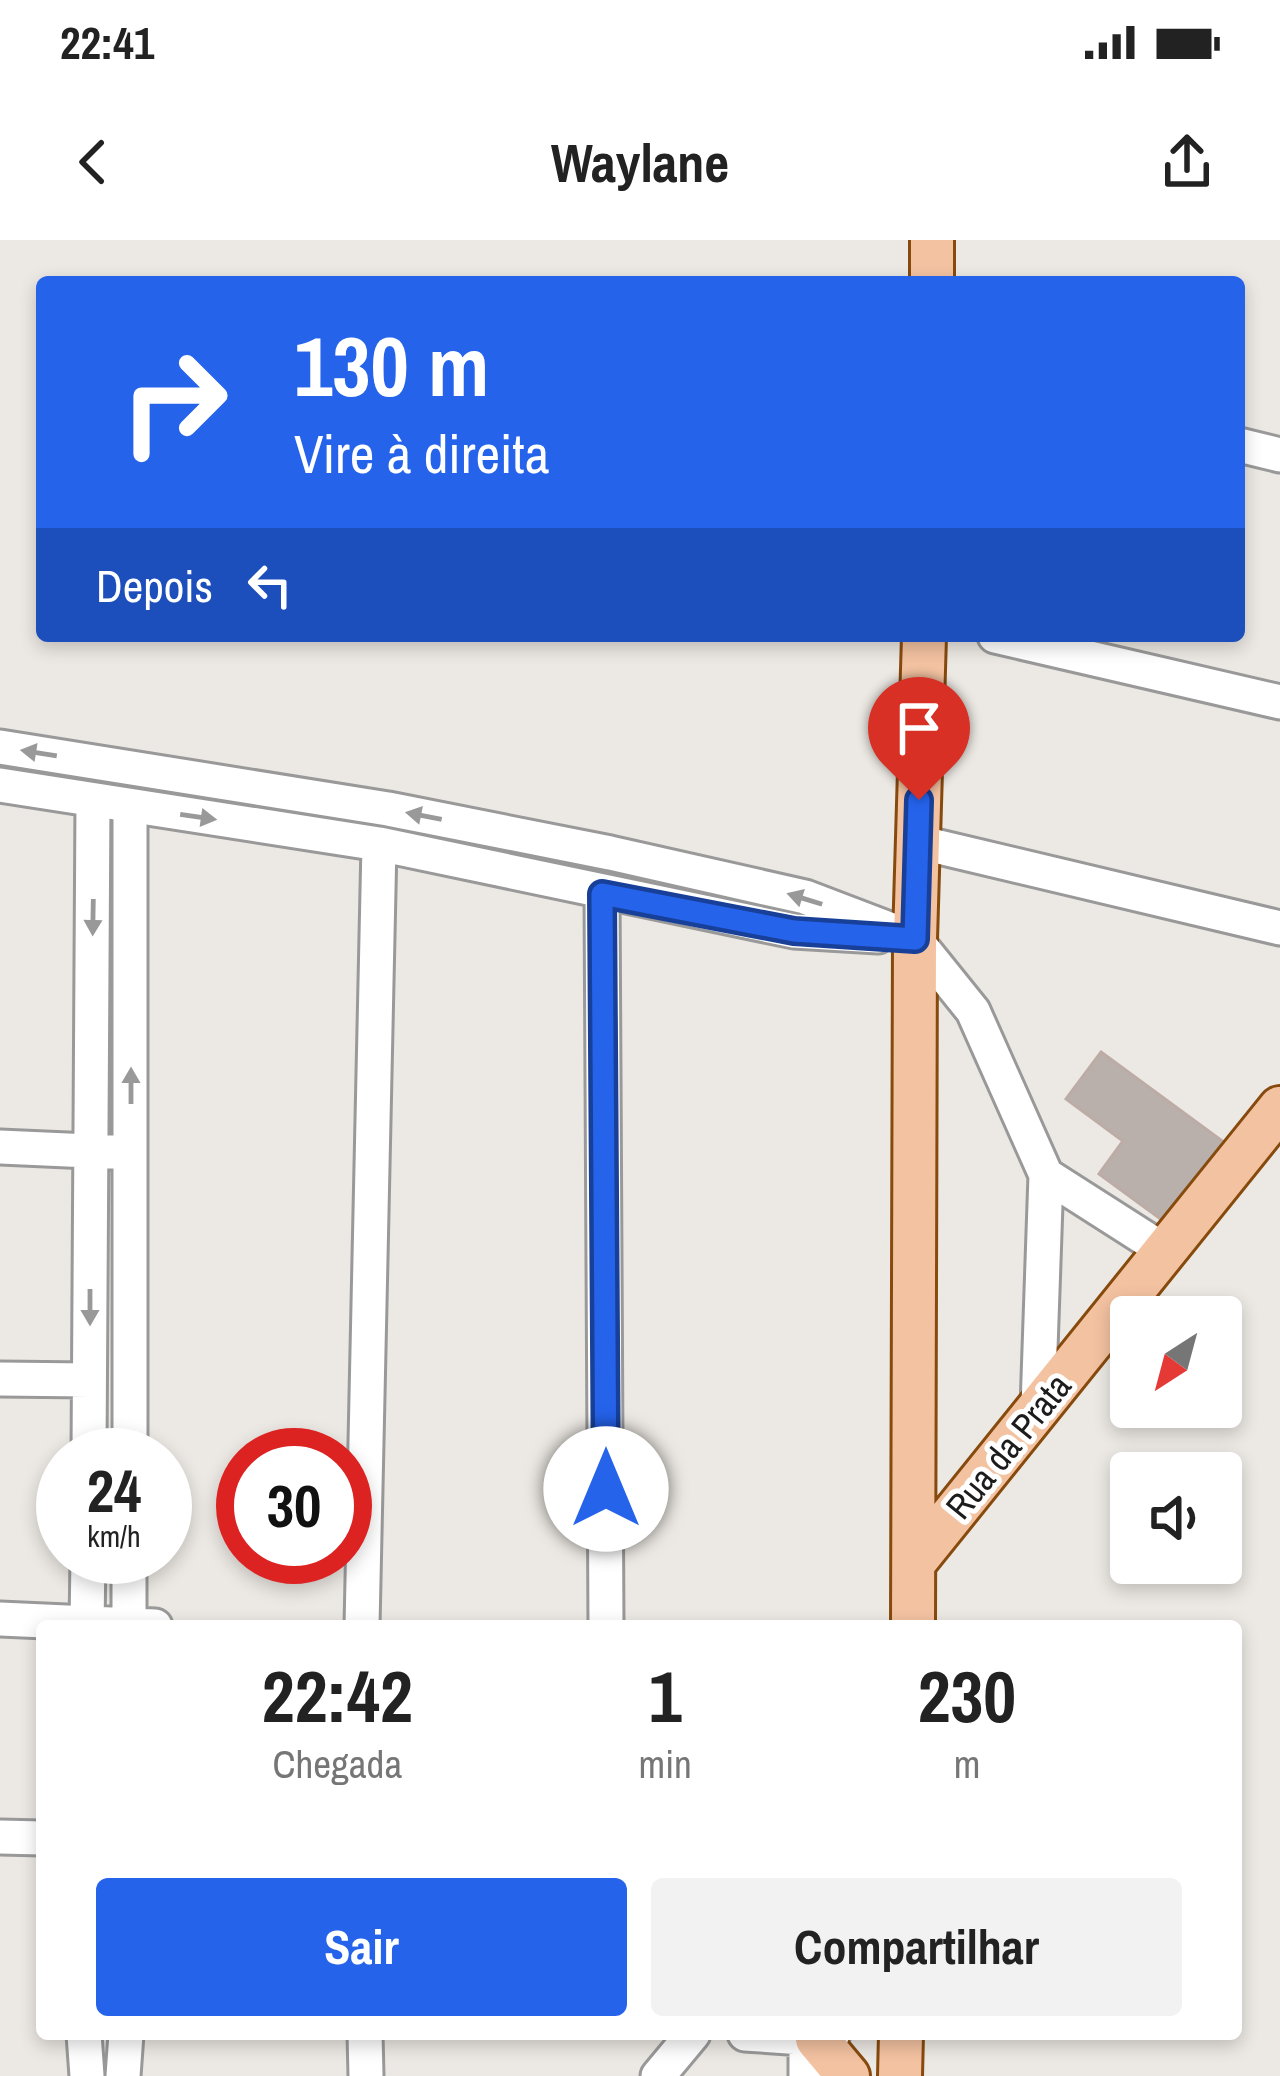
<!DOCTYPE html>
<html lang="pt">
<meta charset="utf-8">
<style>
:root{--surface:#fff;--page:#f2f2f2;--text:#222;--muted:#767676;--accent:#2563eb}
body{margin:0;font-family:"Archivo Narrow",sans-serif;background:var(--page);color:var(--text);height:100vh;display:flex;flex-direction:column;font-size:45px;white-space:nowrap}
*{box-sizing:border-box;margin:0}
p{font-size:39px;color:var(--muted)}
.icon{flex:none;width:66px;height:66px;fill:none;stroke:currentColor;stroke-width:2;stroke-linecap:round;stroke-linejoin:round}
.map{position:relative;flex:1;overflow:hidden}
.side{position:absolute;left:36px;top:1380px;width:1206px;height:420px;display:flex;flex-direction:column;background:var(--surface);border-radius:12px;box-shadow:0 6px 18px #0003}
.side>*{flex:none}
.banner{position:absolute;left:36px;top:36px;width:1209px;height:366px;border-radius:12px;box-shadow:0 6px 18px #0003;background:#2563eb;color:#fff;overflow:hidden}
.needle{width:78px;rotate:216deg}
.fabs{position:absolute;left:1110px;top:1056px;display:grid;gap:24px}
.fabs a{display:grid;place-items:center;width:132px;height:132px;border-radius:12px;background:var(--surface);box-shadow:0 6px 18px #0003;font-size:60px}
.speed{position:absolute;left:36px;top:1188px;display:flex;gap:24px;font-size:60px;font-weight:700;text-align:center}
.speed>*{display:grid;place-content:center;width:156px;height:156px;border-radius:50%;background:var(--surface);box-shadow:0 6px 18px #0003;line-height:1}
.speed small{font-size:30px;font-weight:400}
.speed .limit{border:18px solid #d22;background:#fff;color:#111}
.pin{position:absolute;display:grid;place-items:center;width:102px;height:102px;color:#fff;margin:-123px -51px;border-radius:50% 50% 50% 0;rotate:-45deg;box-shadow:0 0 12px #0007}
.pin .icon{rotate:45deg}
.me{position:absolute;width:132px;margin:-66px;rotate:0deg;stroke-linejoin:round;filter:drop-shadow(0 0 9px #0008)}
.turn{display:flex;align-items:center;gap:42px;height:252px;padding:0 60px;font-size:54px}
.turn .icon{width:156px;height:156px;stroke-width:2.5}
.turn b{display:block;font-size:84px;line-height:102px}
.then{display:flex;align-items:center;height:114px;padding:0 60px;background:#0003;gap:24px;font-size:45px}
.eta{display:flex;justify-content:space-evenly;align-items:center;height:204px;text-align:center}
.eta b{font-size:72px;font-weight:700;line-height:84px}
.cta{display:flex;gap:24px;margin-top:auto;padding:24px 60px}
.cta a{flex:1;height:138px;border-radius:12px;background:var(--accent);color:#fff;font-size:48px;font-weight:700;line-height:138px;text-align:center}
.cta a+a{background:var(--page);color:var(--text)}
.status{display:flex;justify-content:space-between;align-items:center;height:84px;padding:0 60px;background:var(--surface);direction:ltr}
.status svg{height:33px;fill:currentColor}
header{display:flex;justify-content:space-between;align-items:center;height:156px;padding:0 60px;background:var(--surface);font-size:54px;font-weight:700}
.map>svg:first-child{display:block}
.building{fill:#b9b0ac;stroke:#bdaca6;stroke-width:3}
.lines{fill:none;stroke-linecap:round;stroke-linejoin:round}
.minor-casing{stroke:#999;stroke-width:39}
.major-casing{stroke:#874a0d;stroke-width:48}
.minor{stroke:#fff;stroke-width:33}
.major{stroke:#f3c2a1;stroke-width:42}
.oneway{fill:#999}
.route-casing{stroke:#184099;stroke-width:30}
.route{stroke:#2563eb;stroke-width:21}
.labels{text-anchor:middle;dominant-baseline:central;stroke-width:10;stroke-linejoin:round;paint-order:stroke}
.street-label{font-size:36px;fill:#1c1c1c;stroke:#fff}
</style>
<div class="status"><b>22:41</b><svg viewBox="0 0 49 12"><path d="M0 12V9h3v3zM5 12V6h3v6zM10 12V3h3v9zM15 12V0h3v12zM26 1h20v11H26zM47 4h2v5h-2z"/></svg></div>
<header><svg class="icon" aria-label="back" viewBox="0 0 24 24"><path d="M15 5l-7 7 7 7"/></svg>Waylane<svg class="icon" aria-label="share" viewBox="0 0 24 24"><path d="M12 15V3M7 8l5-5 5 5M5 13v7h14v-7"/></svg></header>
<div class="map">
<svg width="1280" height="1836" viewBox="0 0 1280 1836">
<rect width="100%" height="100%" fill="#ece8e3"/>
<path class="building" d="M1101,812l124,91 -59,80 -67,-49 24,-33 -57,-42z"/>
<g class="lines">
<g class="minor-casing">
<path id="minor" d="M1239,205l41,10
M995,396l285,66
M0,507l388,62 222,44 195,44 110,42 58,72 73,164 -8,232
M0,545l379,59 415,87 84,5
M130,567v648
M918,602l362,86
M602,654l4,732
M0,907l112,5
M1046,935l119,76
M0,1139l89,1
M89,1215l4,-655
M0,1379l155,7
M87,1386l1,-69
M129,1386v-69
M362,1386l17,-782
M0,1597l42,1
M84,1794l3,42
M365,1794l1,42
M745,1794l72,5 16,-5
M806,1798v38
M123,1836l3,-42
M658,1836l35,-42"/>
</g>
<g class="major-casing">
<path id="major" d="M932,42v-42
M917,1319l363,-451
M913,1386l2,-687 9,-303
M817,1799l31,37
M900,1836l1,-42"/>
</g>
<use href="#minor" class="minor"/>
<use href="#major" class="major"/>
</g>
<defs><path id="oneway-solid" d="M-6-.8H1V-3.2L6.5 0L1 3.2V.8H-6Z" transform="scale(3)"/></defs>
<g class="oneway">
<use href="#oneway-solid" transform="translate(39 513) rotate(-171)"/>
<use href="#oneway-solid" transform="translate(424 576) rotate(-169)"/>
<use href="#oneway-solid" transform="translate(198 577) rotate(8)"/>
<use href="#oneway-solid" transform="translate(805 659) rotate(-163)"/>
<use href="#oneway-solid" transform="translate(93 677) rotate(91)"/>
<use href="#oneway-solid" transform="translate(131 846) rotate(-90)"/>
<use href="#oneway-solid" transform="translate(90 1067) rotate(90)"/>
</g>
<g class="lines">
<g class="route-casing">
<path id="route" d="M606,1249l-4,-595 192,37 121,8 4,-139"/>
</g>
<use href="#route" class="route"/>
</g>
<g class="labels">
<g class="street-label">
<text transform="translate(1008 1206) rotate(-51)">Rua da Prata</text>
</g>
</g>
</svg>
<div class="fabs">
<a><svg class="needle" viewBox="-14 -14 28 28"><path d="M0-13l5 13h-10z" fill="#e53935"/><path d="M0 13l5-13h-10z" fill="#767676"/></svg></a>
<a><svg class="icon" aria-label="sound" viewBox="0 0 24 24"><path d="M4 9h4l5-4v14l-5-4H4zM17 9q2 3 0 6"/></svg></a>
</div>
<div class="speed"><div>24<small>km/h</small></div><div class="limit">30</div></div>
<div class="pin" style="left:919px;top:560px;background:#d93025"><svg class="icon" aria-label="arrive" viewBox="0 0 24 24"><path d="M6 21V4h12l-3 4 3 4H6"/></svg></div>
<svg class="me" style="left:606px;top:1249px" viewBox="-20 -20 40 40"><circle r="19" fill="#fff"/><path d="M0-13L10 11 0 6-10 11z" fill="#2563eb"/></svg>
<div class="banner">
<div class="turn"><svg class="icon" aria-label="right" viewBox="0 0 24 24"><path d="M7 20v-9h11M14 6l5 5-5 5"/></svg><div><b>130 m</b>Vire à direita</div></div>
<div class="then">Depois<svg class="icon" aria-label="left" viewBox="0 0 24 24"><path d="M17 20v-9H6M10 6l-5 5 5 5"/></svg></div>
</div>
<section class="side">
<div class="eta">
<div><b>22:42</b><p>Chegada</p></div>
<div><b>1</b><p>min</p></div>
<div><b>230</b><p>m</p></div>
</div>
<div class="cta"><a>Sair</a><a>Compartilhar</a></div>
</section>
</div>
